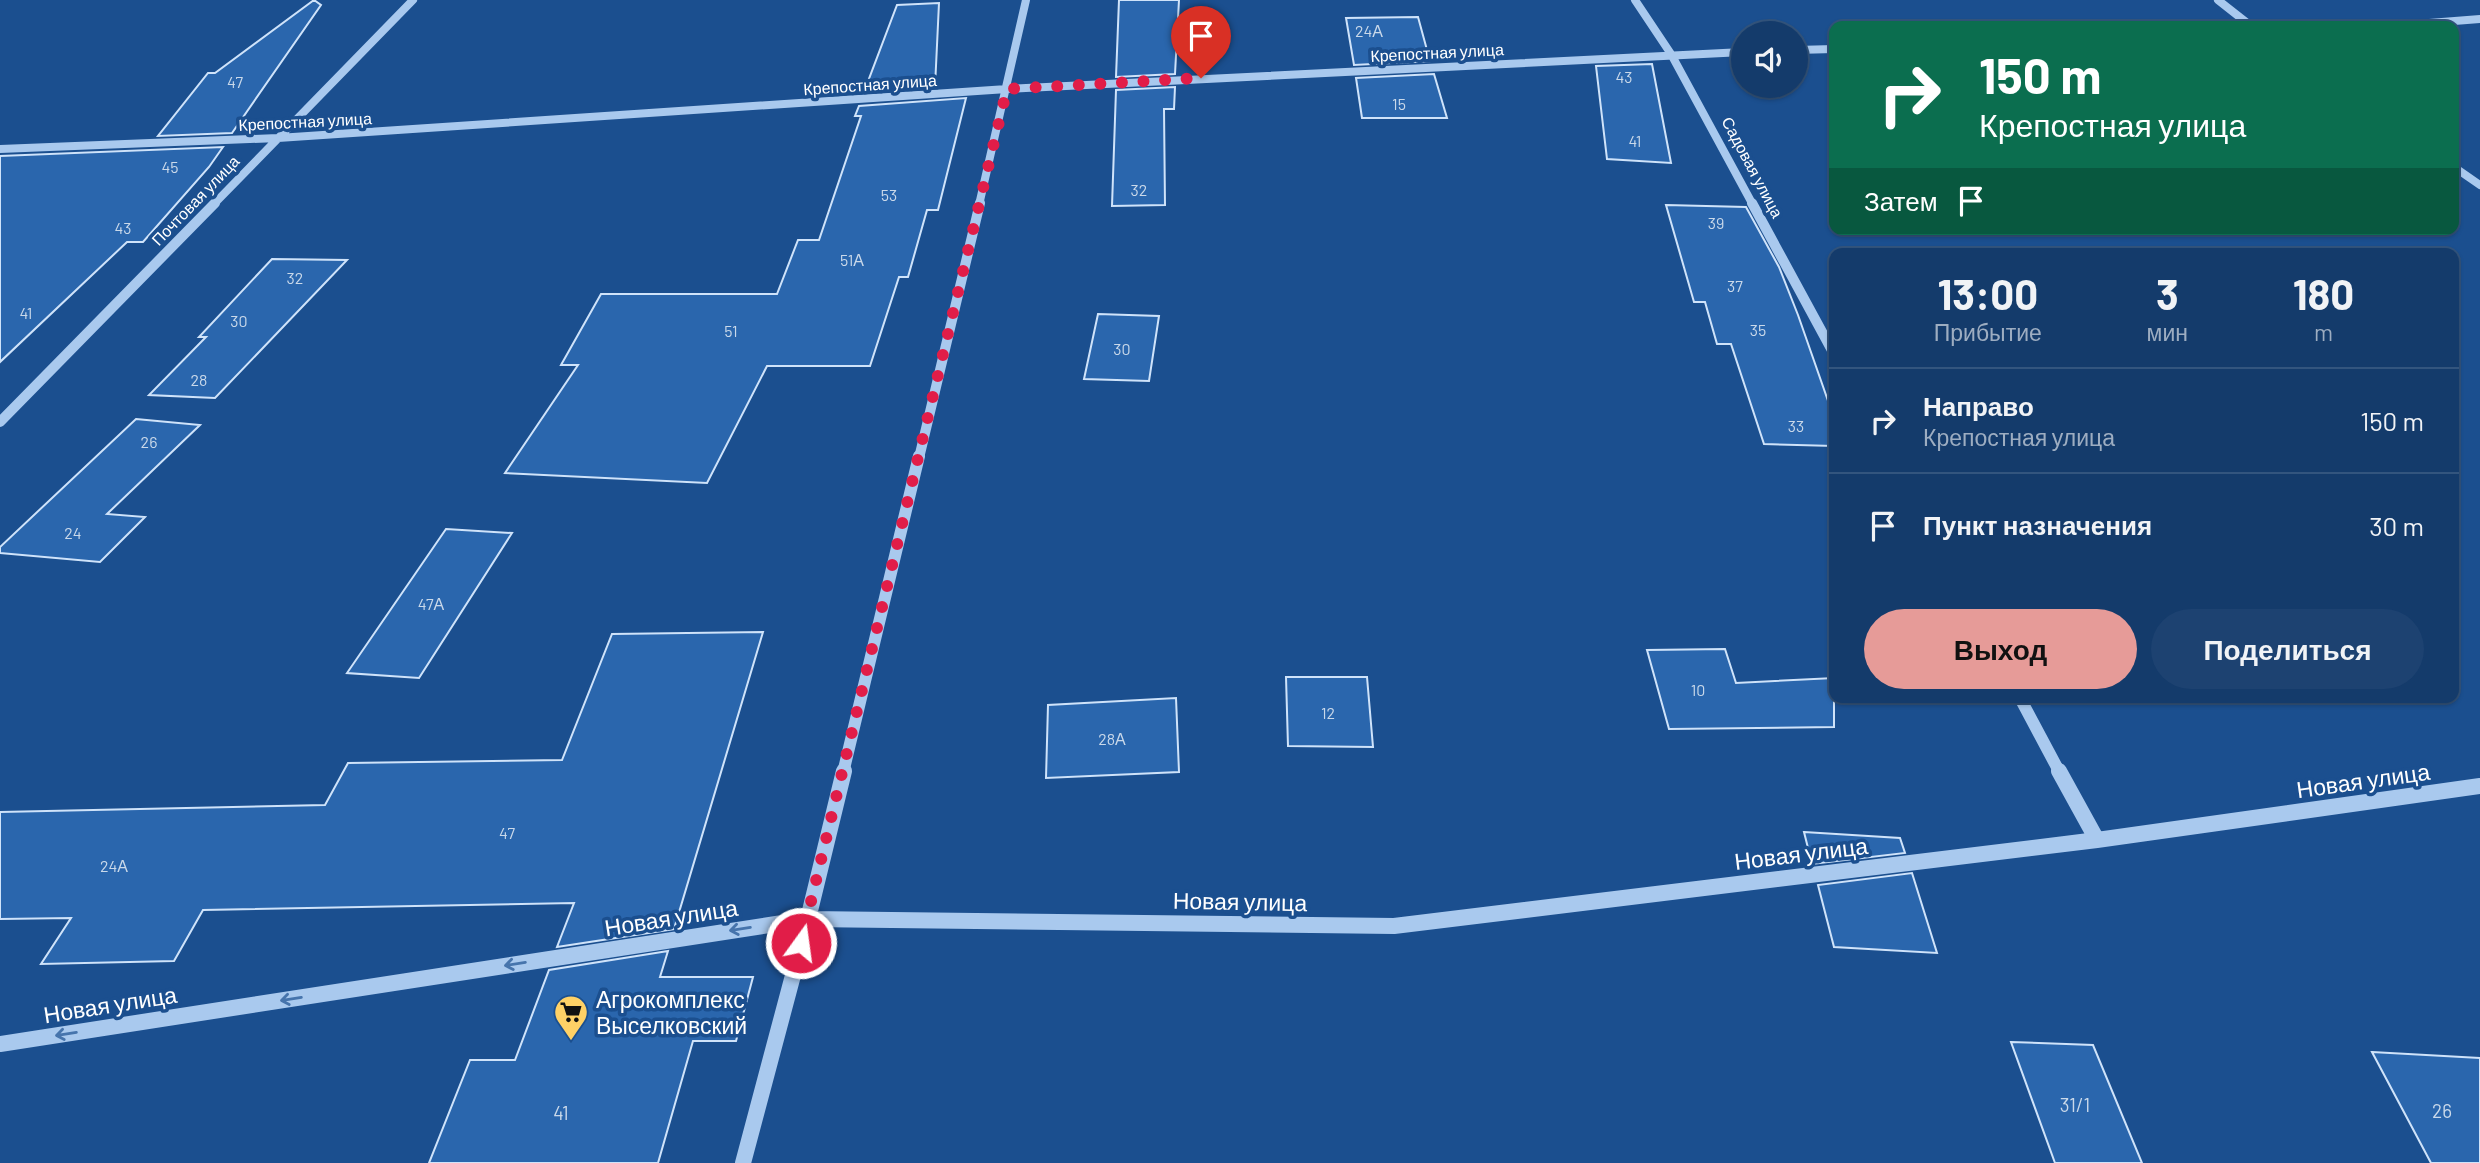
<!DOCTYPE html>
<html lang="ru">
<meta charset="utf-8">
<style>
:root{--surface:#143b6b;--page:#1d4271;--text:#f1f3f6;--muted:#9dadc1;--line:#33557e;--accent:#e69b98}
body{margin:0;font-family:Barlow,sans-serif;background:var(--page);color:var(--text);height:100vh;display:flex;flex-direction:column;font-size:26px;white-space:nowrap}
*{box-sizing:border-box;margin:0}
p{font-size:23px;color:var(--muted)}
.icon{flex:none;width:38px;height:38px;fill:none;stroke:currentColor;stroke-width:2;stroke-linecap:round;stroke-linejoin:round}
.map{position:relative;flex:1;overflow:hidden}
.sheet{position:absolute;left:1829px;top:248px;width:630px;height:455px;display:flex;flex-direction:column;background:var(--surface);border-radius:14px;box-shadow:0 2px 5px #0004,0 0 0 2px var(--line)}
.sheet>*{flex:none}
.guide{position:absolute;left:1829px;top:21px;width:630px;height:214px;border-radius:14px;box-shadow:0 2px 5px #0004,0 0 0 2px var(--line);background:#0b6e4f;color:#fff;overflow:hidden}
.fabs{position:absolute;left:1731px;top:21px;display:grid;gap:14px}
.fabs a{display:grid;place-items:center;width:77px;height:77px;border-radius:50%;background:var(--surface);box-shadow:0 2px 5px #0004,0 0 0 2px var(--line);font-size:35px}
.pin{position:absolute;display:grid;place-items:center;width:60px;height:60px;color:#fff;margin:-72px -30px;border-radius:50% 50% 50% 0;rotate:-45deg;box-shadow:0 0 7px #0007}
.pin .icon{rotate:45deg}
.me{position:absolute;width:77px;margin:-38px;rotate:14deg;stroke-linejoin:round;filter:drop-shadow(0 0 5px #0008)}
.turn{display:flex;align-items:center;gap:24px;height:147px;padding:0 35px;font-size:32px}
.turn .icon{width:91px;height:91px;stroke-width:2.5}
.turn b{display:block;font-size:49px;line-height:60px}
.then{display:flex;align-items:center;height:66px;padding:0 35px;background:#0003;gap:14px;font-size:26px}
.eta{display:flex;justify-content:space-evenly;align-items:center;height:119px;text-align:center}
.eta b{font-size:42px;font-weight:700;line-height:49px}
.action{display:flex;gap:14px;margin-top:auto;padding:14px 35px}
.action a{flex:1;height:80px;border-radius:42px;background:var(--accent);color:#111;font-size:28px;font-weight:700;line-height:80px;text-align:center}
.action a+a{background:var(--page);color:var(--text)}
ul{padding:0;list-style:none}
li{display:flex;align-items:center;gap:21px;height:105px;padding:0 35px;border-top:2px solid var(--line)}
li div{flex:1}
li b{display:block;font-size:26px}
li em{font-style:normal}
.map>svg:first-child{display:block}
.building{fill:#2a66ad;stroke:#cfe3fa;stroke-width:2}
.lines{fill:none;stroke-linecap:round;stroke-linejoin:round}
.minor-far3{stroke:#a9c9ee;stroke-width:8}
.minor-far2{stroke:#a9c9ee;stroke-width:10}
.minor-far1{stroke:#a9c9ee;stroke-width:12}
.minor{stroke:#a9c9ee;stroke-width:16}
.oneway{stroke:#4674ac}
.route{stroke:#e11d48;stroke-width:12;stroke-dasharray:0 21.6}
.labels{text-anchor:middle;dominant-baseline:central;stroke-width:7;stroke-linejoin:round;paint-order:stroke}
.number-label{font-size:16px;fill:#cad9ea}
.far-street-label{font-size:16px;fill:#fff;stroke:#1b4f8f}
.near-number-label{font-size:19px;fill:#cad9ea}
.near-street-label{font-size:23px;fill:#fff;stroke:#1b4f8f}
.near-poi-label{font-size:23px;fill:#fff;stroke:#1b4f8f;text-anchor:start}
</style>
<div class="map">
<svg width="2480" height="1163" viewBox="0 0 2480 1163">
<rect width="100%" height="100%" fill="#1b4f8f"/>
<path class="building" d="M314,0l7,5 -89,128 -74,3 50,-63h7z
M1119,0h60l-4,74 -59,3z
M939,3l-4,84 -71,5 33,-87z
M1418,17l12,44 -76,4 -8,-47z
M1652,64l19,99 -64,-4 -11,-93z
M1434,74l13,44h-85l-6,-40z
M1175,87l-1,22h-10l1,96 -53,1 4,-116z
M966,98l-28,112h-11l-19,67h-9l-29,89h-103l-60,117 -202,-10 73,-108h-17l40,-71h176l21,-54h21l42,-124h-6l4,-10z
M223,147l-14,20 -66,75h-16l-127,120v-206z
M1666,205l80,2 33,60 19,48 36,103v28l-70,-2 -33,-100h-14l-12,-42h-11z
M272,259l75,1 -132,138 -66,-3 57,-58h-7z
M1098,314l61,2 -10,65 -65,-2z
M136,419l64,6 -93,89 38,3 -45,45 -100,-9v-6z
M446,529l66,4 -93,145 -72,-5z
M763,632l-89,297 -117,18 17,-44 -371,7 -29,51 -133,3 30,-46 -71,1v-107l325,-7 23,-42 214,-3 50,-126z
M1725,649l11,34 98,-5v49l-165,2 -22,-79z
M1286,677h81l6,70 -85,-1z
M1176,698l3,74 -133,6 2,-73z
M1804,832l96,6 5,15 -93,11z
M1912,873l25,80 -103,-6 -16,-62z
M668,951l-8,26h93l-17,64h-43l-35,122h-229l41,-103h45l34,-90z
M2011,1042l82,3 49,118h-87z
M2372,1052l108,6v105h-49z"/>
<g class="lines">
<path class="minor-far3" d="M1635,0l36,54 82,151
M2218,0l33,26
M2391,26l89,-7
M1796,50l38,-1
M0,149l278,-11 729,-49 736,-37
M2454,167l26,18
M213,205l200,-205
M979,205l47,-205"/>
<path class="minor-far2" d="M1752,203l82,151
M0,422l215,-219
M919,458l61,-255"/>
<path class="minor-far1" d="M2020,698l40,75
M843,773l76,-317"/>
<path class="minor" d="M2059,771l38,69
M0,1044l808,-125 586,7 703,-86 383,-54
M743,1163l65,-244 36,-148"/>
</g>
<defs><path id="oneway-shaft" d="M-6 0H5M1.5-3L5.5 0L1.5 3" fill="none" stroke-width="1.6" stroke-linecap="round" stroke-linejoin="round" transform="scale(1.75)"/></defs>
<g class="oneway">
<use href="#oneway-shaft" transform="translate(740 929) rotate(171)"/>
<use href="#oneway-shaft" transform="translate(515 964) rotate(171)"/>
<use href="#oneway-shaft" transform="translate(291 999) rotate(171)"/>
<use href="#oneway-shaft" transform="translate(66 1034) rotate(171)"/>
</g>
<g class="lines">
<path class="route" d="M801,943l206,-854 194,-11"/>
</g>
<defs>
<g id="supermarket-pin" transform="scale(1.75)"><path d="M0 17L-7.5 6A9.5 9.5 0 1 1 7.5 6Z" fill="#ffd166" stroke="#1b4f8f"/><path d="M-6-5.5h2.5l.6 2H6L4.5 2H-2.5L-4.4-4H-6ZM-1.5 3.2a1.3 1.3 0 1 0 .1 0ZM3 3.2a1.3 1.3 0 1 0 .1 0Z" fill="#111"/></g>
</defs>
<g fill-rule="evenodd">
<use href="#supermarket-pin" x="571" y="1012"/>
</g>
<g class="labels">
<g class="number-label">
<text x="1369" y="30">24А</text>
<text x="1624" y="76">43</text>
<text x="235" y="81">47</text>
<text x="1399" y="103">15</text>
<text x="1635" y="140">41</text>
<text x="170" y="166">45</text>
<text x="1139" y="189">32</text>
<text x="889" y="194">53</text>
<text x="1716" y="222">39</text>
<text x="123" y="227">43</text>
<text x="852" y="259">51А</text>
<text x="295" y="277">32</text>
<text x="1735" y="285">37</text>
<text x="26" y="312">41</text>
<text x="239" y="320">30</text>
<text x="1758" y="329">35</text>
<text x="731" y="330">51</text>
<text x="1122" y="348">30</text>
<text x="199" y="379">28</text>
<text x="1796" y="425">33</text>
<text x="149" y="441">26</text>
<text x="73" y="532">24</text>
<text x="431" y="603">47А</text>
<text x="1698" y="689">10</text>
<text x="1328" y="712">12</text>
<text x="1112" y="738">28А</text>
<text x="507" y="832">47</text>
<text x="114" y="865">24А</text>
</g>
<g class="far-street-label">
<text transform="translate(1437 52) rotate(-3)">Крепостная улица</text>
<text transform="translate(870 84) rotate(-4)">Крепостная улица</text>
<text transform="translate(305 121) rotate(-3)">Крепостная улица</text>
<text transform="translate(1753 167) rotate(62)">Садовая улица</text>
<text transform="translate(195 200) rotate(-46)">Почтовая улица</text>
</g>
<g class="near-number-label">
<text x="2075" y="1104">31/1</text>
<text x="2442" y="1110">26</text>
<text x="561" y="1112">41</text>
</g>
<g class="near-street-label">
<text transform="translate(2363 780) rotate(-8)">Новая улица</text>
<text transform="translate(1801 853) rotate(-7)">Новая улица</text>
<text transform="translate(1240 901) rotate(1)">Новая улица</text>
<text transform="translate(671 917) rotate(-9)">Новая улица</text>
<text transform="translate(110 1004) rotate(-9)">Новая улица</text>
</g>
<g class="near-poi-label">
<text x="596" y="999">Агрокомплекс<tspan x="596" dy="26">Выселковский</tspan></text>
</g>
</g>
</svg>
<div class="fabs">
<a><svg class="icon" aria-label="sound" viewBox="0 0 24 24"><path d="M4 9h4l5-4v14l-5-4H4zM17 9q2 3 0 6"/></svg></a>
</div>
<div class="pin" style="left:1201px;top:78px;background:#d93025"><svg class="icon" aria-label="arrive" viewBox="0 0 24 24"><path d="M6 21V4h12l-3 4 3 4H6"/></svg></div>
<svg class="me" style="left:801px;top:943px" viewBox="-20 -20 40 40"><circle r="17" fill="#e11d48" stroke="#fff" stroke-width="3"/><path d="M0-11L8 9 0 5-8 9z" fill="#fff"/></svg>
<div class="guide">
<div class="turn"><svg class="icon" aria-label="right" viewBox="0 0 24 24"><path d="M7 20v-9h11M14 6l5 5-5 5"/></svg><div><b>150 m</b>Крепостная улица</div></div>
<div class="then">Затем<svg class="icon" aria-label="arrive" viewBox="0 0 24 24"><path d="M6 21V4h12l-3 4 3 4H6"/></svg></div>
</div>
<section class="sheet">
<div class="eta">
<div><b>13:00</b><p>Прибытие</p></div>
<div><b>3</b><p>мин</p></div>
<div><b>180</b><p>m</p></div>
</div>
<ul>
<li><svg class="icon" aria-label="right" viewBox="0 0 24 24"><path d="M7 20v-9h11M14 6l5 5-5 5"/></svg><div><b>Направо</b><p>Крепостная улица</p></div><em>150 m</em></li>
<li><svg class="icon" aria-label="arrive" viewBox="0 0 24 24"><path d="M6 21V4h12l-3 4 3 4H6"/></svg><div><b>Пункт назначения</b></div><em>30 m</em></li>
</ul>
<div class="action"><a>Выход</a><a>Поделиться</a></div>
</section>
</div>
